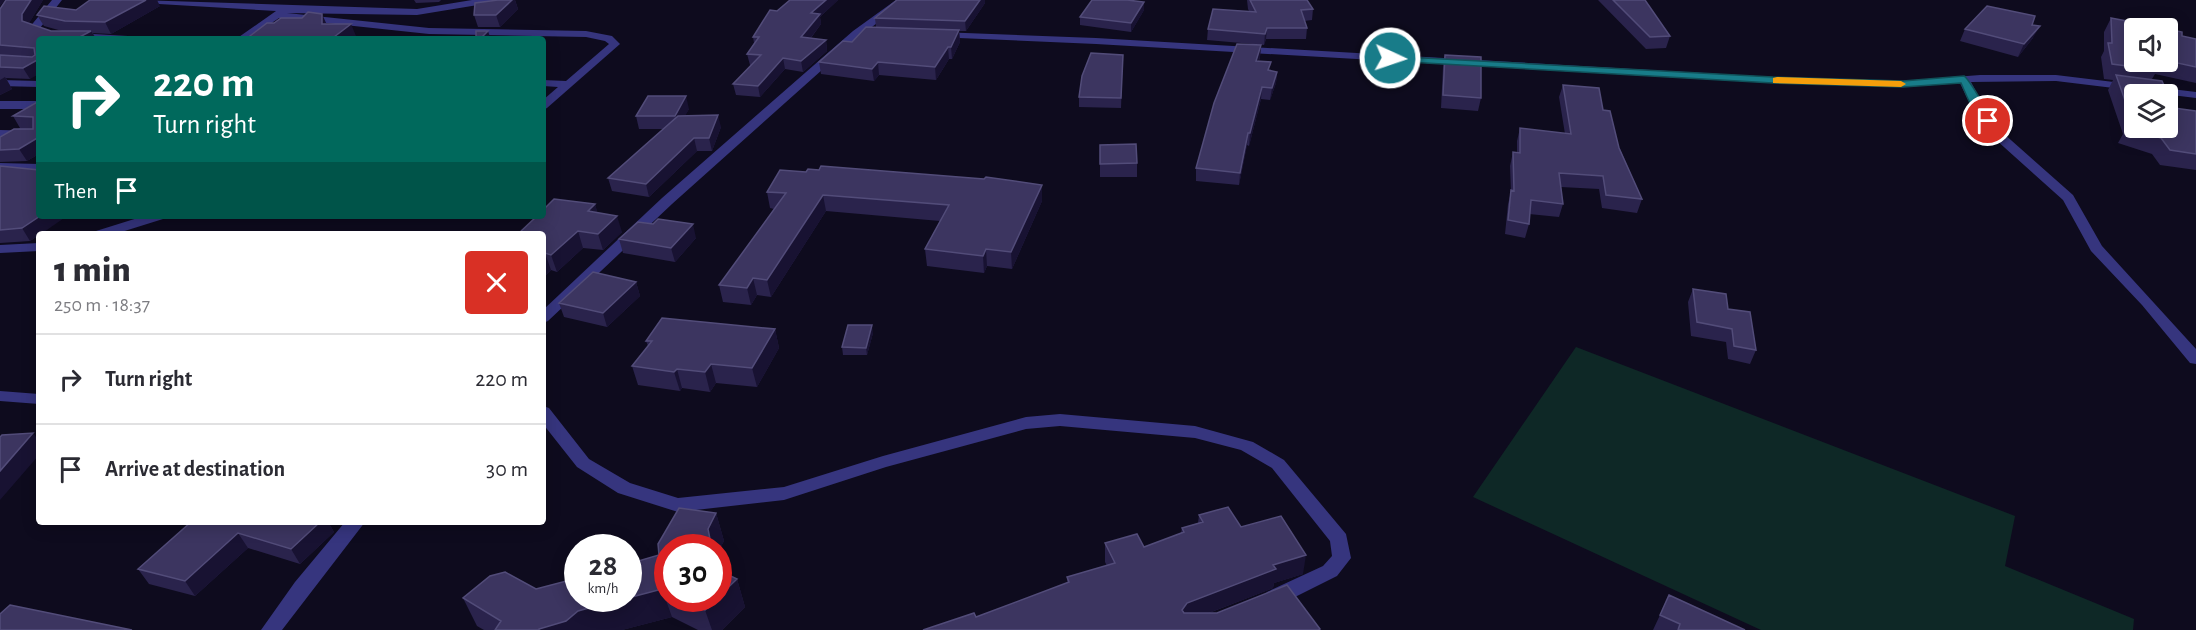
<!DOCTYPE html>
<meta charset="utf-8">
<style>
:root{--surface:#fff;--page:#f2f2f3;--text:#2b2b33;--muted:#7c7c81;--line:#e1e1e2}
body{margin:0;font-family:"Alegreya Sans",sans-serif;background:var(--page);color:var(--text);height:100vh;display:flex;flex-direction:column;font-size:22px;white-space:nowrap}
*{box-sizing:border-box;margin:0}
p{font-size:20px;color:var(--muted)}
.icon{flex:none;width:33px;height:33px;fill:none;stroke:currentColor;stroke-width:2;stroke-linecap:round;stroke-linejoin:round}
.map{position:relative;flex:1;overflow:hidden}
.panel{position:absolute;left:36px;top:231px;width:510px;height:294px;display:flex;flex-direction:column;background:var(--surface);border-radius:6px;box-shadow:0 3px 15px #0003}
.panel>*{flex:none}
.guide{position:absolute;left:36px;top:36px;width:510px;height:183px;border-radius:6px;box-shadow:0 3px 15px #0003;background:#00695c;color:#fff;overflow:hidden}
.fabs{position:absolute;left:2124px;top:18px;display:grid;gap:12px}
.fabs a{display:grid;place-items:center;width:54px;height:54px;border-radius:6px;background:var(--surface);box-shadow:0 3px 15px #0003;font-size:30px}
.speed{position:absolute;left:564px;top:534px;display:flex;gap:12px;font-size:30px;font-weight:700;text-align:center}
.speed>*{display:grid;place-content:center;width:78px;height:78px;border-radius:50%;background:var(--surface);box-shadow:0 3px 15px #0003;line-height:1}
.speed small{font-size:15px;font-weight:400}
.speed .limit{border:9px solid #d22;background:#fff;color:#111}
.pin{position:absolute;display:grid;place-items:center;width:51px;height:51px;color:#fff;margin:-26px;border:3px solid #fff;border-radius:50%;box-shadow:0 2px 6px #0007}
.me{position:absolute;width:66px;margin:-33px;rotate:93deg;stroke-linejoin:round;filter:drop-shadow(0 0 4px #0008)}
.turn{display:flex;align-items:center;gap:21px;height:126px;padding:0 18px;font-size:27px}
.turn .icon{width:78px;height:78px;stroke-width:2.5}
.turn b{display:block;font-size:42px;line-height:51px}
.then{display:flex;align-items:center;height:57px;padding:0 18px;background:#0003;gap:12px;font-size:22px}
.round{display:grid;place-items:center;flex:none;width:63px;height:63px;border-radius:6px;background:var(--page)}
.head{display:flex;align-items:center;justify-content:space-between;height:102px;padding:0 18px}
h1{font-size:36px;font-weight:800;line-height:45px}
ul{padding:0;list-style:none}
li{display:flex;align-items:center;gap:18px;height:90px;padding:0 18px;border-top:2px solid var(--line)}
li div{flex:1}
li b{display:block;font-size:22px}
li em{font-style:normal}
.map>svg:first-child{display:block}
.green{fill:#0e2826}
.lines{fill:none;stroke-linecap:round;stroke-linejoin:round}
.street{fill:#36357e;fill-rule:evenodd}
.wall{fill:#2a234c}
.shaded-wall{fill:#181232}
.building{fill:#3c3560;stroke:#524c79;stroke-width:1.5;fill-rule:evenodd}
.route{fill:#187c89;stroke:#105159;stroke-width:1.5}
.slow{fill:#f59e0b}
</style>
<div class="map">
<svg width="2196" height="630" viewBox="0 0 2196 630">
<rect width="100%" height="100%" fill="#0e0b1e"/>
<path class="green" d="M1576,347l439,169 -10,50 129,53 -1,11h-372l-288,-133z"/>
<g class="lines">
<path class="street" d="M52,0h10l-22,28 14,6 -5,3 -14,-3 -6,-6z
M137,0l280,9 55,-9h23l-5,3 -73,12 -130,-2 142,15 157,3 26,5 8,8 -73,64 -4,2v-10l15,-13 -15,-1v-6l23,1 43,-37 -4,-3 -19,-4 -157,-3 -150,-16 -31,21h-12l40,-28 -134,-8z
M896,0h11l-39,30 15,1v4l-23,1 -188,168 -124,117 -5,2v-13l119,-112 191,-167z
M939,32l157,6 677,39 130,4 77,-6h76l140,17v6l-140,-17 -85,1 12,23 20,28 70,62 29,51 94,103v15l-6,-1 -48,-58 -51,-54 -28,-51 -68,-61 -24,-33 -11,-23 -57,4 -130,-4 -677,-39 -161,-7 -1,-2z
M76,33l52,3 5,3 -61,-1v-4z
M0,80l39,1v6l-39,-1z
M0,101h39v8h-39z
M0,130l39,1v8l-39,-1z
M0,163l39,1v8l-39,-1z
M144,216h21l-2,3 -48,15h-21l2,-3z
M39,243v8l-39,2v-8z
M0,391l39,3v10l-39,-3z
M543,406l6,2 40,51 41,24 48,15 106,-11 99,-31 143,-39 34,-3 135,12 58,16 31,18 62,74 5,24 -14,18 -56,28 -7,2 -7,-2 -3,-6 3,-6 56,-26 9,-10 -2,-15 -58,-73 -31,-18 -46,-12 -135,-12 -34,3 -140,38 -102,33 -106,12 -60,-19 -41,-26 -34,-43z
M345,522h20l-83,108h-21l34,-48z"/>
</g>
<path class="wall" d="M6,0h37l-14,23 22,8h11l-18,-5 -7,-11 39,-5 84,-4 -49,28 -18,-1 3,6h-57l-9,40 -24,-1 6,11 -12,6v-86z
M414,0h27l-2,2 -23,1z
M498,0h17l3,9 -18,18h-22l-4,-12z
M790,0h48l-18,17 1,7 -10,14 15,2 1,11 -24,21 -18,-3 -25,28 -24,-2 -3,-11 18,-19h-1l-3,-11 7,-11 -1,-6 24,-26z
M897,0h88v3l-19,28h-7l1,11 -8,17h-3l-13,21 -57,-5 -5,6 -53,-7 -2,-12 57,-35 -1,-9z
M1247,0h60l6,9 -1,11 -8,1 3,7 -1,11h-40l-2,6 -57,-5 1,-11 41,-18 -1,-2z
M1598,0h47l25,36 -4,12 -20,1z
M1144,2v8l-13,22 -51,-7v-8z
M2111,18l23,44h34l14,-26 14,3v44l-41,-9 -3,5 22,29 22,3v59l-36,-5 -8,-11 -34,-11 5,-9 -15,-44 5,-10 -9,-1 -3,-22 3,-6v-19z
M2032,25l1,13 -15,19 -58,-16 5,-12z
M1261,45l-1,12 -1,4 11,10 7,1 -1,11 -6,17 -9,-1 -12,47 -2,-1 -8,40 -43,-4v-13z
M1123,55l-2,53 -42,-1v-10z
M1445,55l36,43 -3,13 -37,-3 2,-41z
M1563,85l40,25 39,89 -5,14 -35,-5 -3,-19 -38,-2 2,17 -4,13 -30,-3v10l-4,14 -20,-4 3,-30 3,-12 -1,-26 3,-14 4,1v-12l3,-13 45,6 -6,-37z
M39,101v53l-12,7 -27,1v-25l20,-9 -7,-12z
M689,109l-4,6 36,12 -9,24h-15l-48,46 -37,-6 -4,-13 55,-49h-24l-3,-13z
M1100,145l37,18v14h-37z
M0,166l39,68v1l-9,6 -30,2z
M1042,185v16l-30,68 -25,-3 -3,7 -57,-7 -2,-17 15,-28 -114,-10 -55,86 -14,-2 -6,10 -28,-3 -4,-17 55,-76 -4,-1 -3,-16z
M595,204l2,8 25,20 -19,18 -20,-2 -26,24 -6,-2 -8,8v-44z
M696,238l-21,24 -52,-9 -4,-14z
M636,282l4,14 -33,31 -43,-10 -5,-14z
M1693,289l35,20 28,41 -6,14 -22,-5 -2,-17 -35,-6 -3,-34z
M775,329l4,19 -22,39 -41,-4 -6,9 -28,-4 -2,3 -42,-6 -6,-19 16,-20 -2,-5z
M873,333l-6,22h-24l-1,-8z
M679,508l37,5 8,28 -6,11v-4h-50v50h50v-28l19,9 8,28 -23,23h-24l-26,-13 -50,13h-138l-7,-4 -14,-28 27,-22 15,-4 31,17 42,-11v20h50v-34l31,-9 -1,-11z
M1199,515l42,12 62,47 -29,9 -1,5 -64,25 -233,4 91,-34v-6l40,-11 -2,-4v-19l39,4 37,-14 1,-5 16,-5z
M189,522h139l6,10 -34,32 -52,-16 -53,48 -46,-12 -11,-15 52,-46z
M1660,615l85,15h-92z"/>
<path class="shaded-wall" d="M0,0h5l-5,6z
M31,0h12l-15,25 -6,-4v-7z
M146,0h11l3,6 -49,28 -6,-12z
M512,0h3l3,9 -18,18 -4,-12z
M826,0h12l-18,17 1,7 -18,24 -2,-11 10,-24z
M980,0h5v3l-19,28 -1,-10z
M1144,2v8l-13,22v-9z
M322,14l5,11 -5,-1z
M351,24l5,12 -3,3 -19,-2z
M2040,26l-7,12 -15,19 6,-13z
M1267,28l-1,11 -2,6 1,-11z
M959,30l1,12 -8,17 -1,-12z
M91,31l5,8h-20z
M488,31l2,6 -2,2h-8z
M826,40l1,11 -24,21 -2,-11z
M1261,45l-1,12 -5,15 1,-11z
M948,47l1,12 -13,21 -1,-13z
M783,58l2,11 -25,28 -2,-11z
M39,59v15l-9,5 -7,-11z
M878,62l1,13 -5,6 -2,-12z
M1277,72l-1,11 -6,17 2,-12z
M5,77l7,12 -12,6v-15z
M1262,87l-1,12 -12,47 1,-13z
M686,96l3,13 -11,20 -3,-13z
M718,115l3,12 -9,24 -3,-13z
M1248,133l-1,12 -8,40 1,-12z
M39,137v17l-12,7 -8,-12z
M694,138l3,13 -48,46 -3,-13z
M1042,185v16l-30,68 -1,-17z
M823,195l3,16 -55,86 -4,-17z
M595,204l5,17 -12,-10z
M40,216h27l-26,18h-2v1l-9,6 -8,-13z
M617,216l5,16 -19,18 -5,-16z
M693,224l3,14 -21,24 -4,-14z
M578,231l5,17 -26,24 -6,-17z
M986,249l1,17 -3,7 -1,-17z
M545,253l6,17 -8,8v-23z
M753,278l4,17 -6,10 -4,-17z
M636,282l4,14 -33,31 -4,-14z
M872,325l1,8 -6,22 -1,-7z
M775,329l4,19 -22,39 -5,-19z
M711,364l5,19 -6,9 -5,-20z
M677,369l5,19 -2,3 -6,-19z
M33,433l6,8v14l-39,45v-29z
M716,513l8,28 -6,11v-4h-13l3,-19z
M320,522h8l6,10 -34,32 -9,-15z
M238,533l10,15 -53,48 -10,-15z
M1306,555l-3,19 -29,9 -1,5 -88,34 -3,-12 5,-7 86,-38z
M737,579l8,28 -23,23h-10l-7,-20 12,-12h1v-1z
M662,589l10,28 -50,13h-83l39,-19 50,-13z"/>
<path class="building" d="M6,0h25l-9,14v7l29,10h40l-15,8h-37v20l-16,9 -23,-1v-12l32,2 3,-2 -1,-7 -34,-3v-36z
M90,0h56l-41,22 -40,-1 -28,-6 7,-9 32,4z
M498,0h14l-16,15h-22l1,-12z
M790,0h36l-15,13 9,1 -19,23 25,3 -25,21 -18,-3 -25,28 -25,-2 28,-29 -14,-1 12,-17h-6l17,-27 7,1z
M897,0h83l-15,21 -90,-3z
M1092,0h35l17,2 -13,21 -51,-6z
M1250,0h57l6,9 -12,1 6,18h-40l-2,6 -57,-5 5,-20 43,3z
M1613,0h32l25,36 -20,1z
M1987,6l48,10 -3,9 8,1 -16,18 -59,-15z
M308,12l14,2v10h29l-17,13 40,1 -1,1h-127l21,-16h7l7,-5h21z
M2111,18l53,10h-30v34h20l4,8 -46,-6 -4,-21h4z
M866,27l93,3 -8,17h-3l-13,20 -57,-5 -6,7 -53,-7 24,-21 9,1z
M2168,29l14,3v4l14,3v28l-28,-6z
M476,31h12l-8,8h-4z
M1237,44l24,1 -5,16 15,1 -3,8 9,2 -5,16 -10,-1 -12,46h-2l-8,40 -44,-5 18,-65z
M1091,53l32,2 -2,43 -42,-1 3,-21z
M1445,55l36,2v41l-38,-3z
M2116,75l46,6 12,27 22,3v43l-26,-4 -9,-12 -34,-10 6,-5zM2134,94h34v34h-34z
M1563,85l36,3 4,22 7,1 9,37 23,51 -36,-4 -3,-19 -44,-3 4,31 -32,-4 -2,24 -21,-4 3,-30 3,1 -1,-39 7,1v-25l51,6z
M648,96h38l-11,20h-39z
M39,101v36l-20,12 -19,1v-13l14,-8h19v-12l-20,-1z
M718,115l-9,23h-15l-48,46 -38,-6 70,-62z
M1136,144l1,19 -37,1v-19z
M0,166l39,4v46h1l-18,12 -22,2z
M821,166l163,13 2,-2 56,8 -31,67 -25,-3 -3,7 -58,-7 24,-44 -126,-10 -56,85 -14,-2 -6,10 -28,-3 67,-92 -19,-1 13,-22 26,2 2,-3 11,1z
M554,199l41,5 -7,7 29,5 -19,18 -20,-3 -27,24 -6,-2 -2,2v-21h-25l19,-18h6v-6z
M658,219l35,5 -22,24 -52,-9 19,-17 15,2z
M593,272l43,10 -33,31 -44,-10z
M1693,289l33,5 2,15 22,3 6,38 -22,-4 -2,-17 -35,-7z
M662,318l113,11 -23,39 -41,-4 -6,8 -28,-3 -3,3 -42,-6 20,-25h-6z
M848,325h24l-6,23 -24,-1z
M33,433l-33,38v-34l2,-2z
M1228,507l13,20 40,-11 25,39 -33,10 3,4 -89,34 -5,7 2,3h33l70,-28 33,44 -2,1h-395l51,-17 2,4 93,-35 -2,-5 48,-14 -10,-20 32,-9 7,13 40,-15 -2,-4 21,-6 -4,-7z
M679,508l37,5 -8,16 2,10 -5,9h-37v43l-6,-2 -34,9v-34l31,-9 -1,-11z
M191,522h129l-29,27 -53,-16 -53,48 -47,-12z
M718,570l19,9 -19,18z
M505,572l31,17 42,-11v20h47l-47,13 -12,10 -27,8v1h-44l6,-9 -38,-23 27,-22z
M1669,595l76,35h-67l2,-6 -20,-9z
M682,598h35l-12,12z
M10,605l122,25h-132v-16z"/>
<path class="route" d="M1387,56l386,21 130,4 61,-5c6,3 23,36 30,45l-6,3c-14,-6 -21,-28 -27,-41l-58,4 -130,-4 -383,-22h-3z"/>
<path class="slow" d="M1777,77l124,4 5,3 -5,3 -128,-4v-5z"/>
</svg>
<div class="fabs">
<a><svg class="icon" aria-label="sound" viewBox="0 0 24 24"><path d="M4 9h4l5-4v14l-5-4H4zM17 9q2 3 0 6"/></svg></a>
<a><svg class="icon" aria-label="layers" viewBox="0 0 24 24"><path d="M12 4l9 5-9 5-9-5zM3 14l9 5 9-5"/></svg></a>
</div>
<div class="speed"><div>28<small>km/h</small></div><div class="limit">30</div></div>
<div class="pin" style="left:1988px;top:121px;background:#d93025"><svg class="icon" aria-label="arrive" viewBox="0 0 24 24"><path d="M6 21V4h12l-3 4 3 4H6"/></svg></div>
<svg class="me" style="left:1390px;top:58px" viewBox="-20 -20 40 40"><circle r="17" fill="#187c89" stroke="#fff" stroke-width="3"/><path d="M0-11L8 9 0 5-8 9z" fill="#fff"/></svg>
<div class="guide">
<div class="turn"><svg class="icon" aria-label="right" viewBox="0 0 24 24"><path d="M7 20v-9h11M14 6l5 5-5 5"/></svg><div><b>220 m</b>Turn right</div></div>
<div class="then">Then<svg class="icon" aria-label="arrive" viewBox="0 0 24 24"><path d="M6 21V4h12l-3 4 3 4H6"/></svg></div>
</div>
<section class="panel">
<div class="head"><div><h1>1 min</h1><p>250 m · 18:37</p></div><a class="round" style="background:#d93025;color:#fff"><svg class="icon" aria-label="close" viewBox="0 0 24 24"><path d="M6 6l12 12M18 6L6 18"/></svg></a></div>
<ul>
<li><svg class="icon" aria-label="right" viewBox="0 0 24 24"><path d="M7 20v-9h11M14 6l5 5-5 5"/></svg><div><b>Turn right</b></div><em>220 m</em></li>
<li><svg class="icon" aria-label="arrive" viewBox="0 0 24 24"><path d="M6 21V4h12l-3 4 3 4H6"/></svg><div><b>Arrive at destination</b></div><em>30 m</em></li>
</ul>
</section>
</div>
